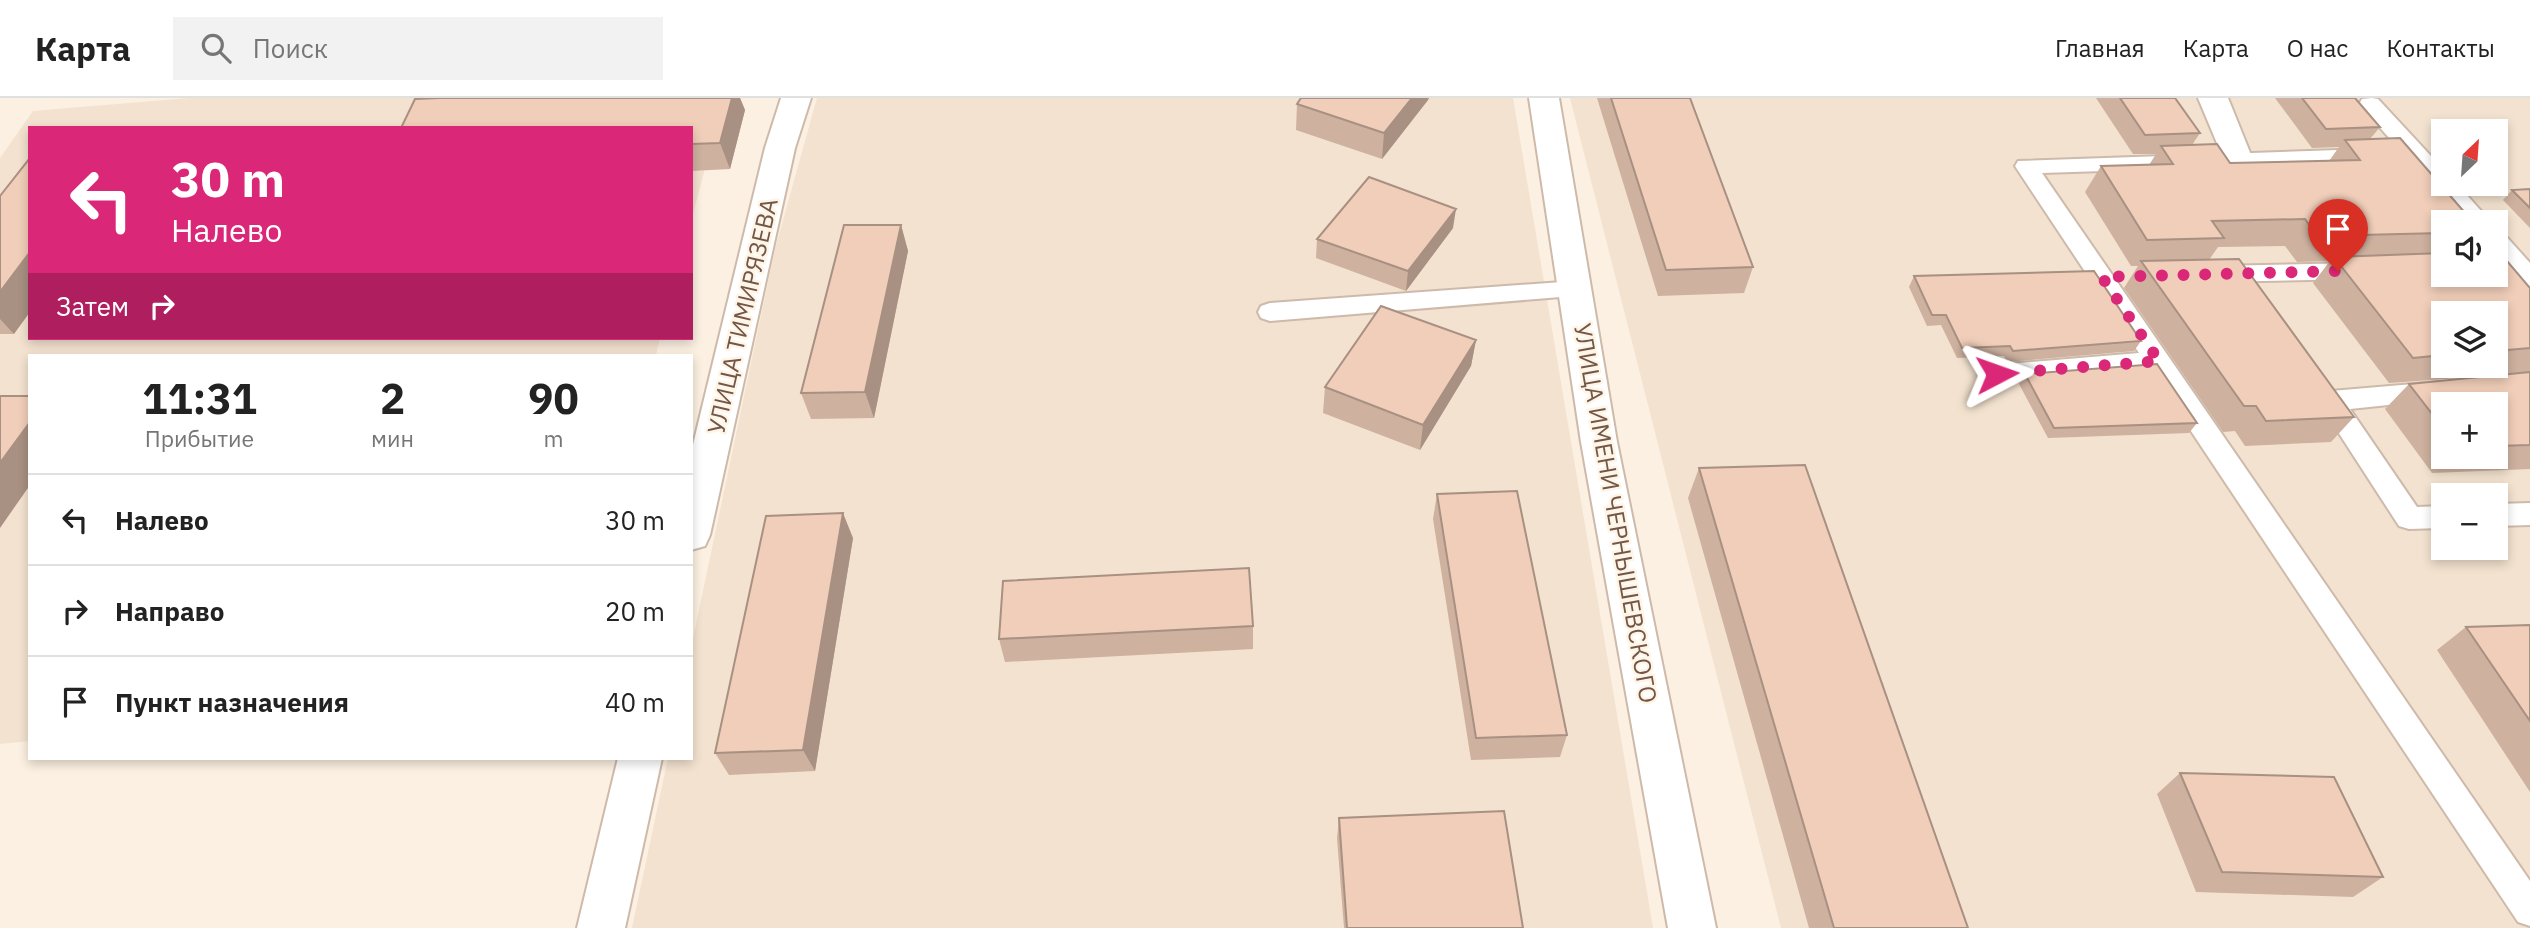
<!DOCTYPE html>
<html lang="ru">
<meta charset="utf-8">
<style>
:root{--surface:#fff;--page:#f2f2f2;--text:#222;--muted:#767676;--line:#e0e0e0}
body{margin:0;font-family:"IBM Plex Sans",sans-serif;background:var(--page);color:var(--text);height:100vh;display:flex;flex-direction:column;font-size:26px;white-space:nowrap}
*{box-sizing:border-box;margin:0}
p{font-size:23px;color:var(--muted)}
.icon{flex:none;width:38px;height:38px;fill:none;stroke:currentColor;stroke-width:2;stroke-linecap:round;stroke-linejoin:round}
.map{position:relative;flex:1;overflow:hidden}
.drawer{position:absolute;left:28px;top:256px;width:665px;height:406px;display:flex;flex-direction:column;background:var(--surface);border-radius:0px;box-shadow:0 4px 10px #0003}
.drawer>*{flex:none}
.banner{position:absolute;left:28px;top:28px;width:665px;height:214px;border-radius:0px;box-shadow:0 4px 10px #0003;background:#db2777;color:#fff;overflow:hidden}
.needle{width:46px;rotate:25deg}
.fabs{position:absolute;left:2431px;top:21px;display:grid;gap:14px}
.fabs a{display:grid;place-items:center;width:77px;height:77px;border-radius:0px;background:var(--surface);box-shadow:0 4px 10px #0003;font-size:35px}
.pin{position:absolute;display:grid;place-items:center;width:60px;height:60px;color:#fff;margin:-72px -30px;border-radius:50% 50% 50% 0;rotate:-45deg;box-shadow:0 0 7px #0007}
.pin .icon{rotate:45deg}
.me{position:absolute;width:77px;margin:-38px;rotate:86deg;stroke-linejoin:round;filter:drop-shadow(0 0 5px #0008)}
.turn{display:flex;align-items:center;gap:24px;height:147px;padding:0 28px;font-size:32px}
.turn .icon{width:91px;height:91px;stroke-width:2.5}
.turn b{display:block;font-size:49px;line-height:60px}
.then{display:flex;align-items:center;height:66px;padding:0 28px;background:#0003;gap:14px;font-size:26px}
.eta{display:flex;justify-content:space-evenly;align-items:center;height:119px;text-align:center}
.eta b{font-size:42px;font-weight:800;line-height:49px}
ul{padding:0;list-style:none}
li{display:flex;align-items:center;gap:21px;height:91px;padding:0 28px;border-top:2px solid var(--line)}
li div{flex:1}
li b{display:block;font-size:26px}
li em{font-style:normal}
header{display:flex;align-items:center;gap:42px;box-sizing:border-box;height:98px;padding:0 35px;background:var(--surface);border-bottom:2px solid var(--line)}
header strong{font-size:33px}
nav{display:flex;gap:38px;margin-inline-start:auto;font-size:24px}
.search{width:490px;height:63px;background:var(--page);display:flex;align-items:center;gap:18px;box-sizing:border-box;padding:0 24px;border-radius:0px;color:var(--muted);font-size:26px}
.map>svg:first-child{display:block}
.residential{fill:#f3e2cf;fill-rule:evenodd}
.lines{fill:none;stroke-linecap:round;stroke-linejoin:round}
.service-casing{stroke:#cebaab;stroke-width:4}
.minor-casing{stroke:#cebaab;stroke-width:4}
.service{fill:#fff;fill-rule:evenodd}
.minor{fill:#fff;fill-rule:evenodd}
.wall{fill:#ceb19f;fill-rule:evenodd}
.shaded-wall{fill:#a89082}
.building{fill:#f0ceb9;stroke:#a89082;stroke-width:2}
.route{stroke:#db2777;stroke-width:12;stroke-dasharray:0 21.6}
.labels{text-anchor:middle;dominant-baseline:central;stroke-width:5;stroke-linejoin:round;paint-order:stroke}
.street-label{font-size:24px;fill:#725649;stroke:#fff5e6}
</style>
<header>
<strong>Карта</strong>
<div class="search"><svg class="icon" aria-label="search" viewBox="0 0 24 24"><circle cx="10" cy="10" r="6"/><path d="M15 15l6 6"/></svg>Поиск</div>
<nav><a>Главная</a><a>Карта</a><a>О нас</a><a>Контакты</a></nav>
</header>
<div class="map">
<svg width="2530" height="830" viewBox="0 0 2530 830">
<rect width="100%" height="100%" fill="#fbf0e1"/>
<path class="residential" d="M189,0h535l-33,123v-93h-661v210h630l-4,17h-626v386l-30,3v-586l33,-47z
M817,0h696l140,830h-1021l36,-170h23v-110l84,-399z
M1570,0h960v830h-749zM2443,33h53v53h-53zM2443,124h53v53h-53zM2443,215h53v53h-53zM2443,306h53v53h-53zM2443,397h53v53h-53z"/>
<g class="lines">
<g class="service-casing">
<path id="service" d="M2372,0l6,1 65,70v15h14l34,38h-25l-56,-61 -368,12 488,708v45l-12,-4 -367,-551 -154,12 -9,-2 -4,-7 4,-7 9,-2 142,-12 -124,-187 3,-5 380,-13 -39,-44 3,-5z
M2496,134l8,2 26,29v23l-9,-2 -25,-29z
M2358,165l9,2 3,6 -3,6 -9,2 -145,3 -9,-2 -3,-6 3,-6 9,-2z
M1576,183l9,2 3,6 -3,6 -315,26 -9,-3 -3,-6 3,-6 9,-3z
M2437,284l9,3 4,7 -4,7 -96,10 67,98 26,-1v22l-34,1 -10,-3 -81,-125 4,-7 9,-3z
M2530,405v22l-34,1v-22z"/>
</g>
<g class="minor-casing">
<path id="minor" d="M781,0h30l-16,50 -85,387 -5,11 -14,4v-97l74,-305z
M1529,0h30l58,344 99,486h-48l-87,-486z
M2198,0h30l25,62 -4,7 -11,3 -11,-3z
M618,660h44l-37,170h-48z"/>
</g>
<use href="#service" class="service"/>
<use href="#minor" class="minor"/>
</g>
<path class="wall" d="M732,0h8l5,12 -15,59 -39,2v-43z
M1597,0h93l63,169 -9,26 -86,3z
M2096,0h79l25,35 -8,12 38,18 99,-2 10,-14 -27,1 -37,-50h80l25,29 -10,12 73,83v53l87,13v181l-98,4 -47,-64 24,-25 91,-9 -111,8 -76,-100 17,-22 -33,1 -12,-16 -67,1 -9,13 145,157 -23,25 -86,4 -10,-15 -12,1 -99,-144 14,-22h-7l-46,-74 16,-26 48,-1 7,-11h-23zM2443,215h53v53h-53zM2443,306h53v53h-53z
M1428,2l-46,59 -86,-29 1,-26z
M2530,91v39l-27,-28 9,-10z
M0,98l14,138h-14z
M901,127l7,26 -34,167 -63,1 -10,-26z
M1453,130l-47,63 -90,-33 1,-19z
M1914,178l227,65 -7,10 -127,11 -3,-6 -47,2 -16,-33 -14,1 -18,-39z
M1476,242l-5,26 -51,84 -97,-37 2,-26z
M2025,276l172,49 -8,10 -141,5 -29,-54z
M1699,370l269,460h-159l-121,-430z
M1437,396l130,241 -7,22 -89,3 -38,-241z
M853,440l-38,233 -86,4 -14,-22z
M2530,527v167l-93,-142 29,-23z
M1253,528v23l-248,13 -6,-23z
M2180,675l203,104 -30,20 -157,-5 -39,-98z
M1339,720l184,110h-179l-7,-90z"/>
<path class="shaded-wall" d="M732,0h8l5,12 -15,59 -10,-26z
M1412,0h17l-1,2 -46,59 2,-26z
M1456,111l-3,19 -47,63 2,-20z
M901,127l7,26 -34,167 -9,-26z
M30,154v60l-16,22 -14,-15v-27z
M1476,242l-5,26 -51,84 3,-25z
M30,324v63l-30,43v-65z
M843,415l10,25 -38,233 -12,-21z"/>
<path class="building" d="M440,0h292l-12,45 -29,1v-16h-290l14,-29z
M1301,0h111l-28,35 -87,-29z
M1611,0h79l63,169 -87,3z
M2120,0h55l25,35 -55,2z
M2302,0h53l25,29 -54,2z
M2400,40l73,84h-30v11l-126,3 -12,-17 -93,2 12,17 -77,2 -46,-74 72,-2 -12,-18 56,-2 13,19 130,-3 -15,-20z
M30,60v94l-30,40v-96z
M1369,79l87,32 -48,62 -91,-32z
M2530,91v19l-18,-18z
M844,127h57l-36,167 -64,1z
M2496,150l34,40v60l-34,3v-38h-53v42l-30,3 -79,-101 109,-4v22h53z
M2239,161l115,158 -88,4 -10,-15h-12l-103,-145z
M2094,173l47,70 -128,10 -3,-5 -48,2 -16,-33h-14l-18,-39z
M1381,208l95,34 -53,85 -98,-38z
M2157,266l40,59 -143,5 -29,-54z
M2530,274v73l-34,1v-42h-53v24l-34,-44z
M0,298h30v26l-30,41z
M1805,367l163,463h-134l-135,-460z
M1517,393l50,244 -91,3 -39,-244z
M843,415l-40,237 -88,3 51,-237z
M1249,470l4,58 -254,13 4,-58z
M2530,527v96l-64,-94z
M2180,675l154,4 49,100 -161,-5z
M1504,713l19,117h-176l-8,-110z"/>
<g class="lines">
<path class="route" d="M1997,276l162,-13 -57,-84 236,-6"/>
</g>
<g class="labels">
<g class="street-label">
<text transform="translate(742 218) rotate(-77)">УЛИЦА ТИМИРЯЗЕВА</text>
<text transform="translate(1616 415) rotate(80)">УЛИЦА ИМЕНИ ЧЕРНЫШЕВСКОГО</text>
</g>
</g>
</svg>
<div class="fabs">
<a><svg class="needle" viewBox="-14 -14 28 28"><path d="M0-13l5 13h-10z" fill="#e53935"/><path d="M0 13l5-13h-10z" fill="#767676"/></svg></a>
<a><svg class="icon" aria-label="sound" viewBox="0 0 24 24"><path d="M4 9h4l5-4v14l-5-4H4zM17 9q2 3 0 6"/></svg></a>
<a><svg class="icon" aria-label="layers" viewBox="0 0 24 24"><path d="M12 4l9 5-9 5-9-5zM3 14l9 5 9-5"/></svg></a>
<a>+</a>
<a>−</a>
</div>
<div class="pin" style="left:2338px;top:173px;background:#d93025"><svg class="icon" aria-label="arrive" viewBox="0 0 24 24"><path d="M6 21V4h12l-3 4 3 4H6"/></svg></div>
<svg class="me" style="left:1997px;top:276px" viewBox="-20 -20 40 40"><path d="M0-17L14 15 0 8-14 15z" fill="#db2777" stroke="#fff" stroke-width="4"/></svg>
<div class="banner">
<div class="turn"><svg class="icon" aria-label="left" viewBox="0 0 24 24"><path d="M17 20v-9H6M10 6l-5 5 5 5"/></svg><div><b>30 m</b>Налево</div></div>
<div class="then">Затем<svg class="icon" aria-label="right" viewBox="0 0 24 24"><path d="M7 20v-9h11M14 6l5 5-5 5"/></svg></div>
</div>
<section class="drawer">
<div class="eta">
<div><b>11:31</b><p>Прибытие</p></div>
<div><b>2</b><p>мин</p></div>
<div><b>90</b><p>m</p></div>
</div>
<ul>
<li><svg class="icon" aria-label="left" viewBox="0 0 24 24"><path d="M17 20v-9H6M10 6l-5 5 5 5"/></svg><div><b>Налево</b></div><em>30 m</em></li>
<li><svg class="icon" aria-label="right" viewBox="0 0 24 24"><path d="M7 20v-9h11M14 6l5 5-5 5"/></svg><div><b>Направо</b></div><em>20 m</em></li>
<li><svg class="icon" aria-label="arrive" viewBox="0 0 24 24"><path d="M6 21V4h12l-3 4 3 4H6"/></svg><div><b>Пункт назначения</b></div><em>40 m</em></li>
</ul>
</section>
</div>
